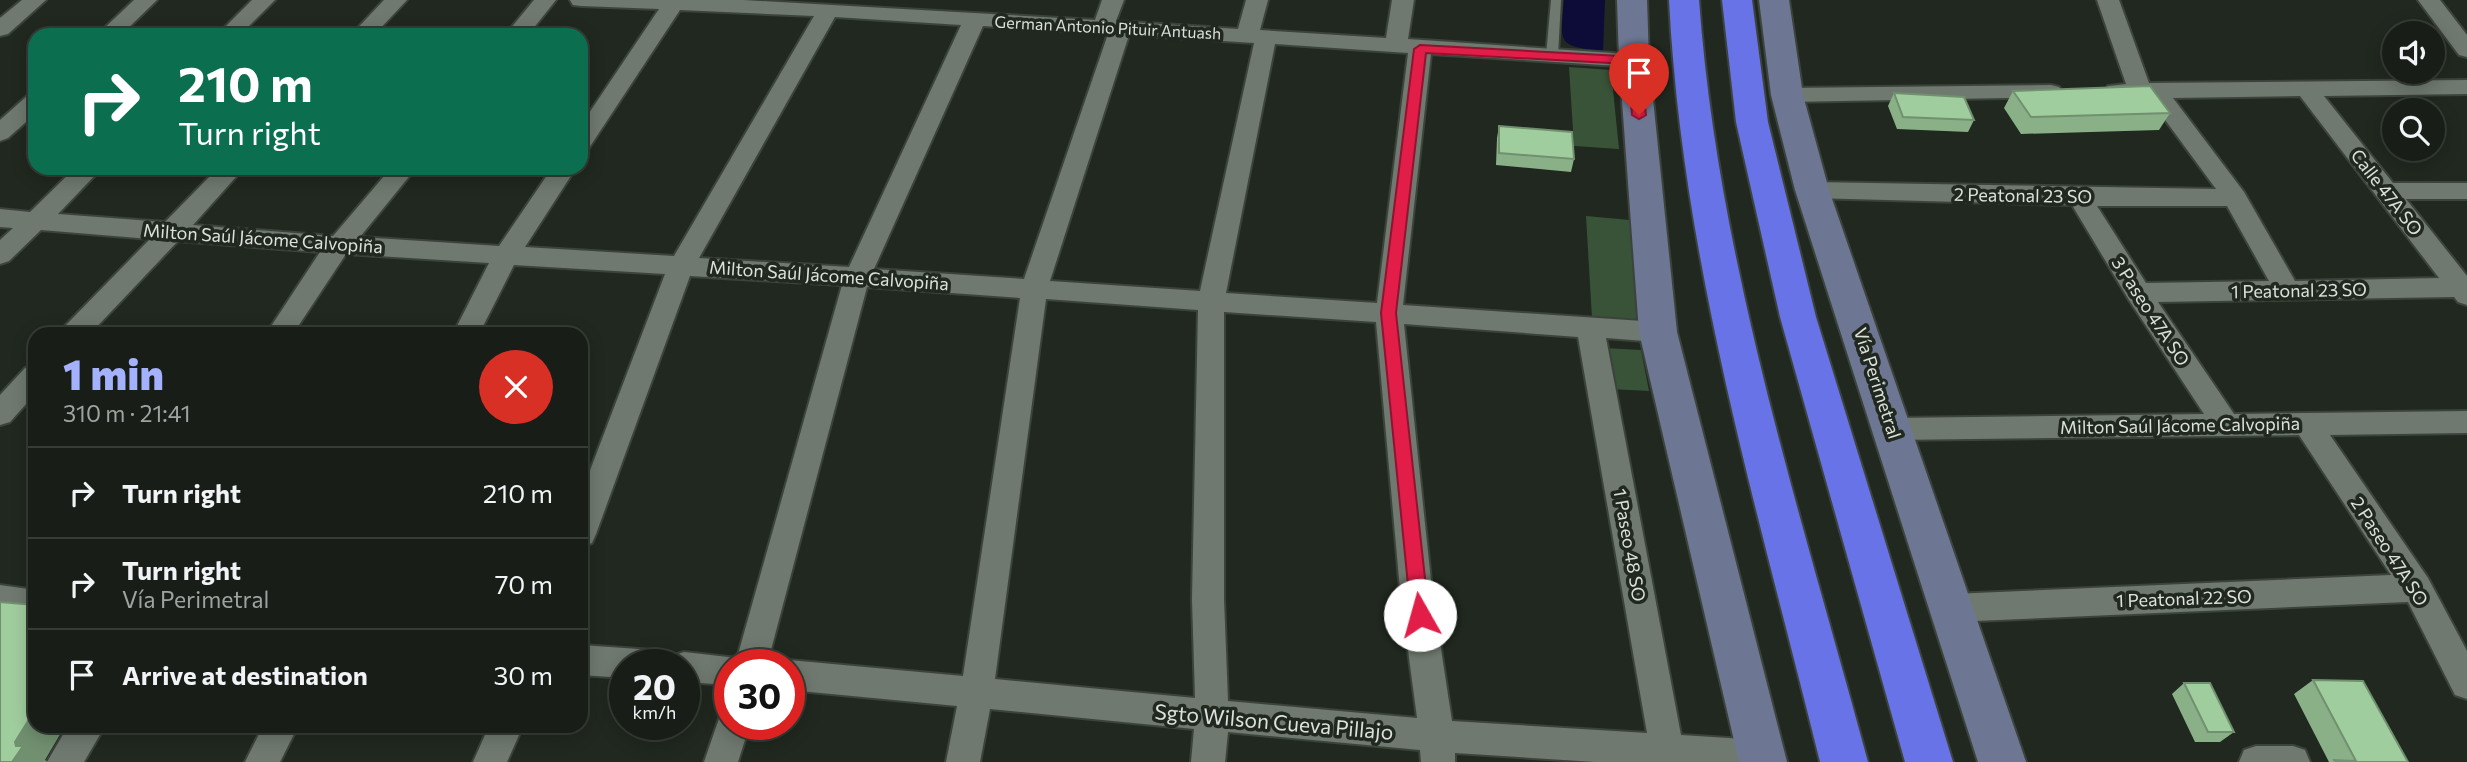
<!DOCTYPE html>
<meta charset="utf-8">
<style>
:root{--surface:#181e17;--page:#212720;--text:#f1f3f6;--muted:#9fa2a1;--line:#363c36;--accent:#a4b1fc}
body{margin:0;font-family:Commissioner,sans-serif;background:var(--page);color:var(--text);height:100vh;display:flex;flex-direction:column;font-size:26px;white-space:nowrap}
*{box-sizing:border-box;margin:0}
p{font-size:23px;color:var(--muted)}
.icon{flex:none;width:38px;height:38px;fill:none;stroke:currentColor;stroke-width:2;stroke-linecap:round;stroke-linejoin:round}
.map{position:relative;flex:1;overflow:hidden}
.drawer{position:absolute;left:28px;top:327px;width:560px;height:406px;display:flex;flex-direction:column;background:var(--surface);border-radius:21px;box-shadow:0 4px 18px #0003,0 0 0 2px var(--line)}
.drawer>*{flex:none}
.hud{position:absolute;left:28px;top:28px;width:560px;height:147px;border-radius:21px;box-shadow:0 4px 18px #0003,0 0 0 2px var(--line);background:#0b6e4f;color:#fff;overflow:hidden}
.controls{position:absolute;left:2382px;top:21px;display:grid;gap:14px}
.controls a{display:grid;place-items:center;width:63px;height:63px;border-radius:50%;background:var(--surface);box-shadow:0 4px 18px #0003,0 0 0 2px var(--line);font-size:35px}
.speed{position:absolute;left:609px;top:649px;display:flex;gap:14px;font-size:35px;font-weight:700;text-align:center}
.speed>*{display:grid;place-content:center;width:91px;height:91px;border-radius:50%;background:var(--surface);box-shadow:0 4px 18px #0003,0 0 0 2px var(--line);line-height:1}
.speed small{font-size:18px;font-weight:400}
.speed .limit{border:10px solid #d22;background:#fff;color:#111}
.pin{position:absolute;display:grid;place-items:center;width:60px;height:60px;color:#fff;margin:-72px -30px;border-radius:50% 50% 50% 0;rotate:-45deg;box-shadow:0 0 7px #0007}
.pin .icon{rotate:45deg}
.me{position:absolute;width:77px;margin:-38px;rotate:353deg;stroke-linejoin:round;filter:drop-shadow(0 0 5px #0008)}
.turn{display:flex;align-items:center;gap:24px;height:147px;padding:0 35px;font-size:32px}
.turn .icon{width:91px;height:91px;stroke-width:2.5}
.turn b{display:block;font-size:49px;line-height:60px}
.round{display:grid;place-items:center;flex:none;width:74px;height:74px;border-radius:37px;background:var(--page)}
.overview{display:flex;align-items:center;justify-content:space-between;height:119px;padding:0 35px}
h1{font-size:42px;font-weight:800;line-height:52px;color:var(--accent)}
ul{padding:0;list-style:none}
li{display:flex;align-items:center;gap:21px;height:91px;padding:0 35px;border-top:2px solid var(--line)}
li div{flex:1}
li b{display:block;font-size:26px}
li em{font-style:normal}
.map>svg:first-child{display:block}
.green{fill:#395338}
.water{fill:#0d0c38}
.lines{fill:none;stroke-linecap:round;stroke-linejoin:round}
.lane-casing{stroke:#3c433c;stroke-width:4}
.street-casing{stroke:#3c433c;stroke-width:4}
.secondary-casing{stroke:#3c433c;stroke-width:4}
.highway-casing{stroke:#3c433c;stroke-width:4}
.lane{fill:#6f796f;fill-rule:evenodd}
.street{fill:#6f796f;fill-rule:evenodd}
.secondary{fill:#6d7793;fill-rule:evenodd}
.highway{fill:#6873e7;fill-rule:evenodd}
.wall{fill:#8ab088}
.shaded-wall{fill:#70906f}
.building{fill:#a0cd9e;stroke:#70906f;stroke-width:2}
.route{fill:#e11d48;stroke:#92132f;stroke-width:2}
.labels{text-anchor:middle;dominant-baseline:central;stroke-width:7;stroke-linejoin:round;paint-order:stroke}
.far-street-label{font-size:16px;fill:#dce1dc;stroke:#20281f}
.street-label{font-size:18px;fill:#dce1dc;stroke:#20281f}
.near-street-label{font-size:21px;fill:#dce1dc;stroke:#20281f}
</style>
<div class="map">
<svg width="2467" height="762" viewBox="0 0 2467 762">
<rect width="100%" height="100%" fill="#20281f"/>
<path class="green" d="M1569,67l42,3 8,79 -45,-3z
M1586,216l44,4 9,102 -47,-4z
M1603,348l38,2 8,41 -39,-2z"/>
<path class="water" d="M1564,0h41l-2,51c-46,-5 -43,-7 -39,-51z"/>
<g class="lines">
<g class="lane-casing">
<path id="lane" d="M1551,0h10l-3,56 -6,3 -6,-3z"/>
</g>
<g class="street-casing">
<path id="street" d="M22,0h24l-38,34 -8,2v-18z
M134,0h23l-36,35h-24z
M252,0h23l-35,35h-23z
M384,0h23l-33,35h-23z
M534,0h22l-28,35h-23z
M570,0h174l351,20 7,-20h22l-8,21 122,8 8,-29h22l-8,30 126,8 6,-38h22l-6,39 234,16 3,5 -3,5 -8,2 -203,-13 -28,251 255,17 10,3 4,7 -4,7 -10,3 -52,-4 75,397 79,5 12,4 7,18h-184l-140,-9v9h-34l-1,-12 -192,-18 -3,30h-34l3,-33 -204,-20 -10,53h-34l11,-56 -168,-16v-25h-12l12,-5 174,16 57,-378 -153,-11 -100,378h-37v20l-46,-3v-17h-59v13l-44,-3v-30l72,5 12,4 4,10 3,-8 12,-4 53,6 105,-373 -152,-9 -94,258 -4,9 -11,4v-53l84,-220 -151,-9 -35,69h-26l36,-71 -143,-9 -53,80h-27l54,-82 -142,-11 -88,93h-29l3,-7 86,-88 -109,-9 -32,31 -9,3v-24l13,-12 -13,-1v-18l30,3 45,-44h27l-44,46 107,8 53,-54h26l-51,57 140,11 58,-68h25l-56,69 139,9 53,-78h24l-51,79 149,9 140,-240 -134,-6 -91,138 -8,3v-26l78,-116 -78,-3 -8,-1zM835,17l126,8 -112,242 -150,-9zM983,26l125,8 -84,245 -150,-10zM1129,35l125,8 -54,248 -150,-10zM1275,44l133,9 -31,250 -151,-10zM1046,299l152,11 -6,289 3,99 -200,-19zM1224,312l152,10 24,268 17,128 -189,-17 -4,-102zM1404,324l174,13 69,396 -195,-12 -20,-131z
M2097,0h22l30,83 318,-3v14l-143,2 69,87h74v16h-61l61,77v29l-9,-3 -4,-5 -296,5 76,112 233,-3v22l-137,2 98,143 39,73v48l-12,-4 -47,-93 -456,20 -11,-4 -5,-10 5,-10 11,-4 439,-19 -92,-140 -406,5 -10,-3 -4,-8 4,-8 10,-3 311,-4 -75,-114 -57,-95 -260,-7 -9,-2 -3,-6 3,-6 9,-2 404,7 -67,-91 -41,-2 -3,-5 3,-5 18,-2zM2300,96l139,182 -144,3 -51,-89 -71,-94zM2097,206h130l42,75 -123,2z
M2418,0h22l27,35v22l-8,-2z
M2051,85l8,2 3,5 -3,5 -272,5 -8,-2 -3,-5 3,-5 8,-2z
M35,94v20l-27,24 -8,3v-21l27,-24z
M35,365v29l-25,28 -10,3v-30l25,-27z
M0,585l35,5v28l-35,-5z
M730,709v15h20l-12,38h-34l17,-49z
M68,726h37l-21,36h-37z
M263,726h35l-18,36h-35z
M489,726h34l-16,36h-34z
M2256,746h37l12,4 5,12h-71l5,-12z"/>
</g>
<g class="secondary-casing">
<path id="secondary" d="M1617,0h30l2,60 28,272 110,430h-48l-100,-430 -20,-272z
M1759,0h30l14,95 26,95 197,572h-48l-183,-572 -24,-95z"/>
</g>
<g class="highway-casing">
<path id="highway" d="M1669,0h30c19,261 101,511 169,762h-48c-62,-251 -138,-502 -151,-762z
M1722,0h30l16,122 48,195 137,445h-48l-125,-445 -44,-195z"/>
</g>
<use href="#lane" class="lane"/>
<use href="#street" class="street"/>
<use href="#secondary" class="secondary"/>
<use href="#highway" class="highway"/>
</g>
<path class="wall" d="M2013,91l157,22 -11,17 -138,4 -17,-26z
M1894,93l80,27 -6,12 -71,-3 -9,-23z
M1499,126l75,33 -3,13 -75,-7 1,-27z
M2313,680l95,82h-79l-35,-68z
M2184,683l50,49 -14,10h-25l-23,-48z"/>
<path class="shaded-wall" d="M35,710v16h30l-20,34 3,2h-36l4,-16 -1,-4z"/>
<path class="building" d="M2150,86l20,27 -139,4 -18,-26z
M1894,93l70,4 10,23 -71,-3z
M1499,126l73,6 2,27 -75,-6z
M0,602l35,3v105l-20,32 1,4h7l-11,16h-12z
M2313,680l50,1 45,81h-73l-1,-2 22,1z
M2184,683h26l24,49h-26z"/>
<path class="route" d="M1420,45l219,12 7,58 -7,4 -7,-4 -4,-51 -202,-11 -30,260 33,302 -3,5 -6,3 -7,-3 -2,-5 -30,-302 33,-264z"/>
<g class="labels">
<g class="far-street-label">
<text transform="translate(1108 27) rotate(3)">German Antonio Pituir Antuash</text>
</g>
<g class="street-label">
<text transform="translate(2387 192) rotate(52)">Calle 47A SO</text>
<text transform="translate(2023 195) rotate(1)">2 Peatonal 23 SO</text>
<text transform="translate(263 238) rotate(4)">Milton Saúl Jácome Calvopiña</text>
<text transform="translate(829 275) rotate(4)">Milton Saúl Jácome Calvopiña</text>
<text transform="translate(2299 290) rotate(-1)">1 Peatonal 23 SO</text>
<text transform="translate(2151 311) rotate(57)">3 Paseo 47A SO</text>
<text transform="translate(1878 383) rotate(72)">Vía Perimetral</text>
<text transform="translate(2180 425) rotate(-1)">Milton Saúl Jácome Calvopiña</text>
<text transform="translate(1630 545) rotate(80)">1 Paseo 48 SO</text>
<text transform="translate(2390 551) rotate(57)">2 Paseo 47A SO</text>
<text transform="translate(2184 598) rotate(-2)">1 Peatonal 22 SO</text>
</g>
<g class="near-street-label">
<text transform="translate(1274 721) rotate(5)">Sgto Wilson Cueva Pillajo</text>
</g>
</g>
</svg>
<div class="controls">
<a><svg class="icon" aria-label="sound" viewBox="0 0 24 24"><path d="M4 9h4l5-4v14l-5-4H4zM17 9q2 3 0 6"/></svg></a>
<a><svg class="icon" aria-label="search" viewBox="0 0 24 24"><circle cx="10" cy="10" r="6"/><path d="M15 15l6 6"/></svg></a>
</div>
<div class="speed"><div>20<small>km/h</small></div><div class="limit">30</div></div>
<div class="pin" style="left:1639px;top:115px;background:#d93025"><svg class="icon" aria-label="arrive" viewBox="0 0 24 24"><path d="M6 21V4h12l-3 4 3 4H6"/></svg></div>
<svg class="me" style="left:1420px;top:615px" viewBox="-20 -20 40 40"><circle r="19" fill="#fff"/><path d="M0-13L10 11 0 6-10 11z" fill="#e11d48"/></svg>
<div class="hud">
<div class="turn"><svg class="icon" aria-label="right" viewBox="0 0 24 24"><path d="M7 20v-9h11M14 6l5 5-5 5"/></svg><div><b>210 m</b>Turn right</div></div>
</div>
<section class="drawer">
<div class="overview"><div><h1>1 min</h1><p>310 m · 21:41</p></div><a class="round" style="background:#d93025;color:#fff"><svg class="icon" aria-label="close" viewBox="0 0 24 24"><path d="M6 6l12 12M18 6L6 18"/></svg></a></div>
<ul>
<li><svg class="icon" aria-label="right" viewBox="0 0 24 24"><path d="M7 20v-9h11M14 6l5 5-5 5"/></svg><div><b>Turn right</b></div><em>210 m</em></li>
<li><svg class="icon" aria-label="right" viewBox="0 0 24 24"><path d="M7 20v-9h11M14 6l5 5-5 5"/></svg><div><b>Turn right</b><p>Vía Perimetral</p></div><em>70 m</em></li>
<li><svg class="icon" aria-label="arrive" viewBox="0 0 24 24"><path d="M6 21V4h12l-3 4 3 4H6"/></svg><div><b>Arrive at destination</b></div><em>30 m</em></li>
</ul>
</section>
</div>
